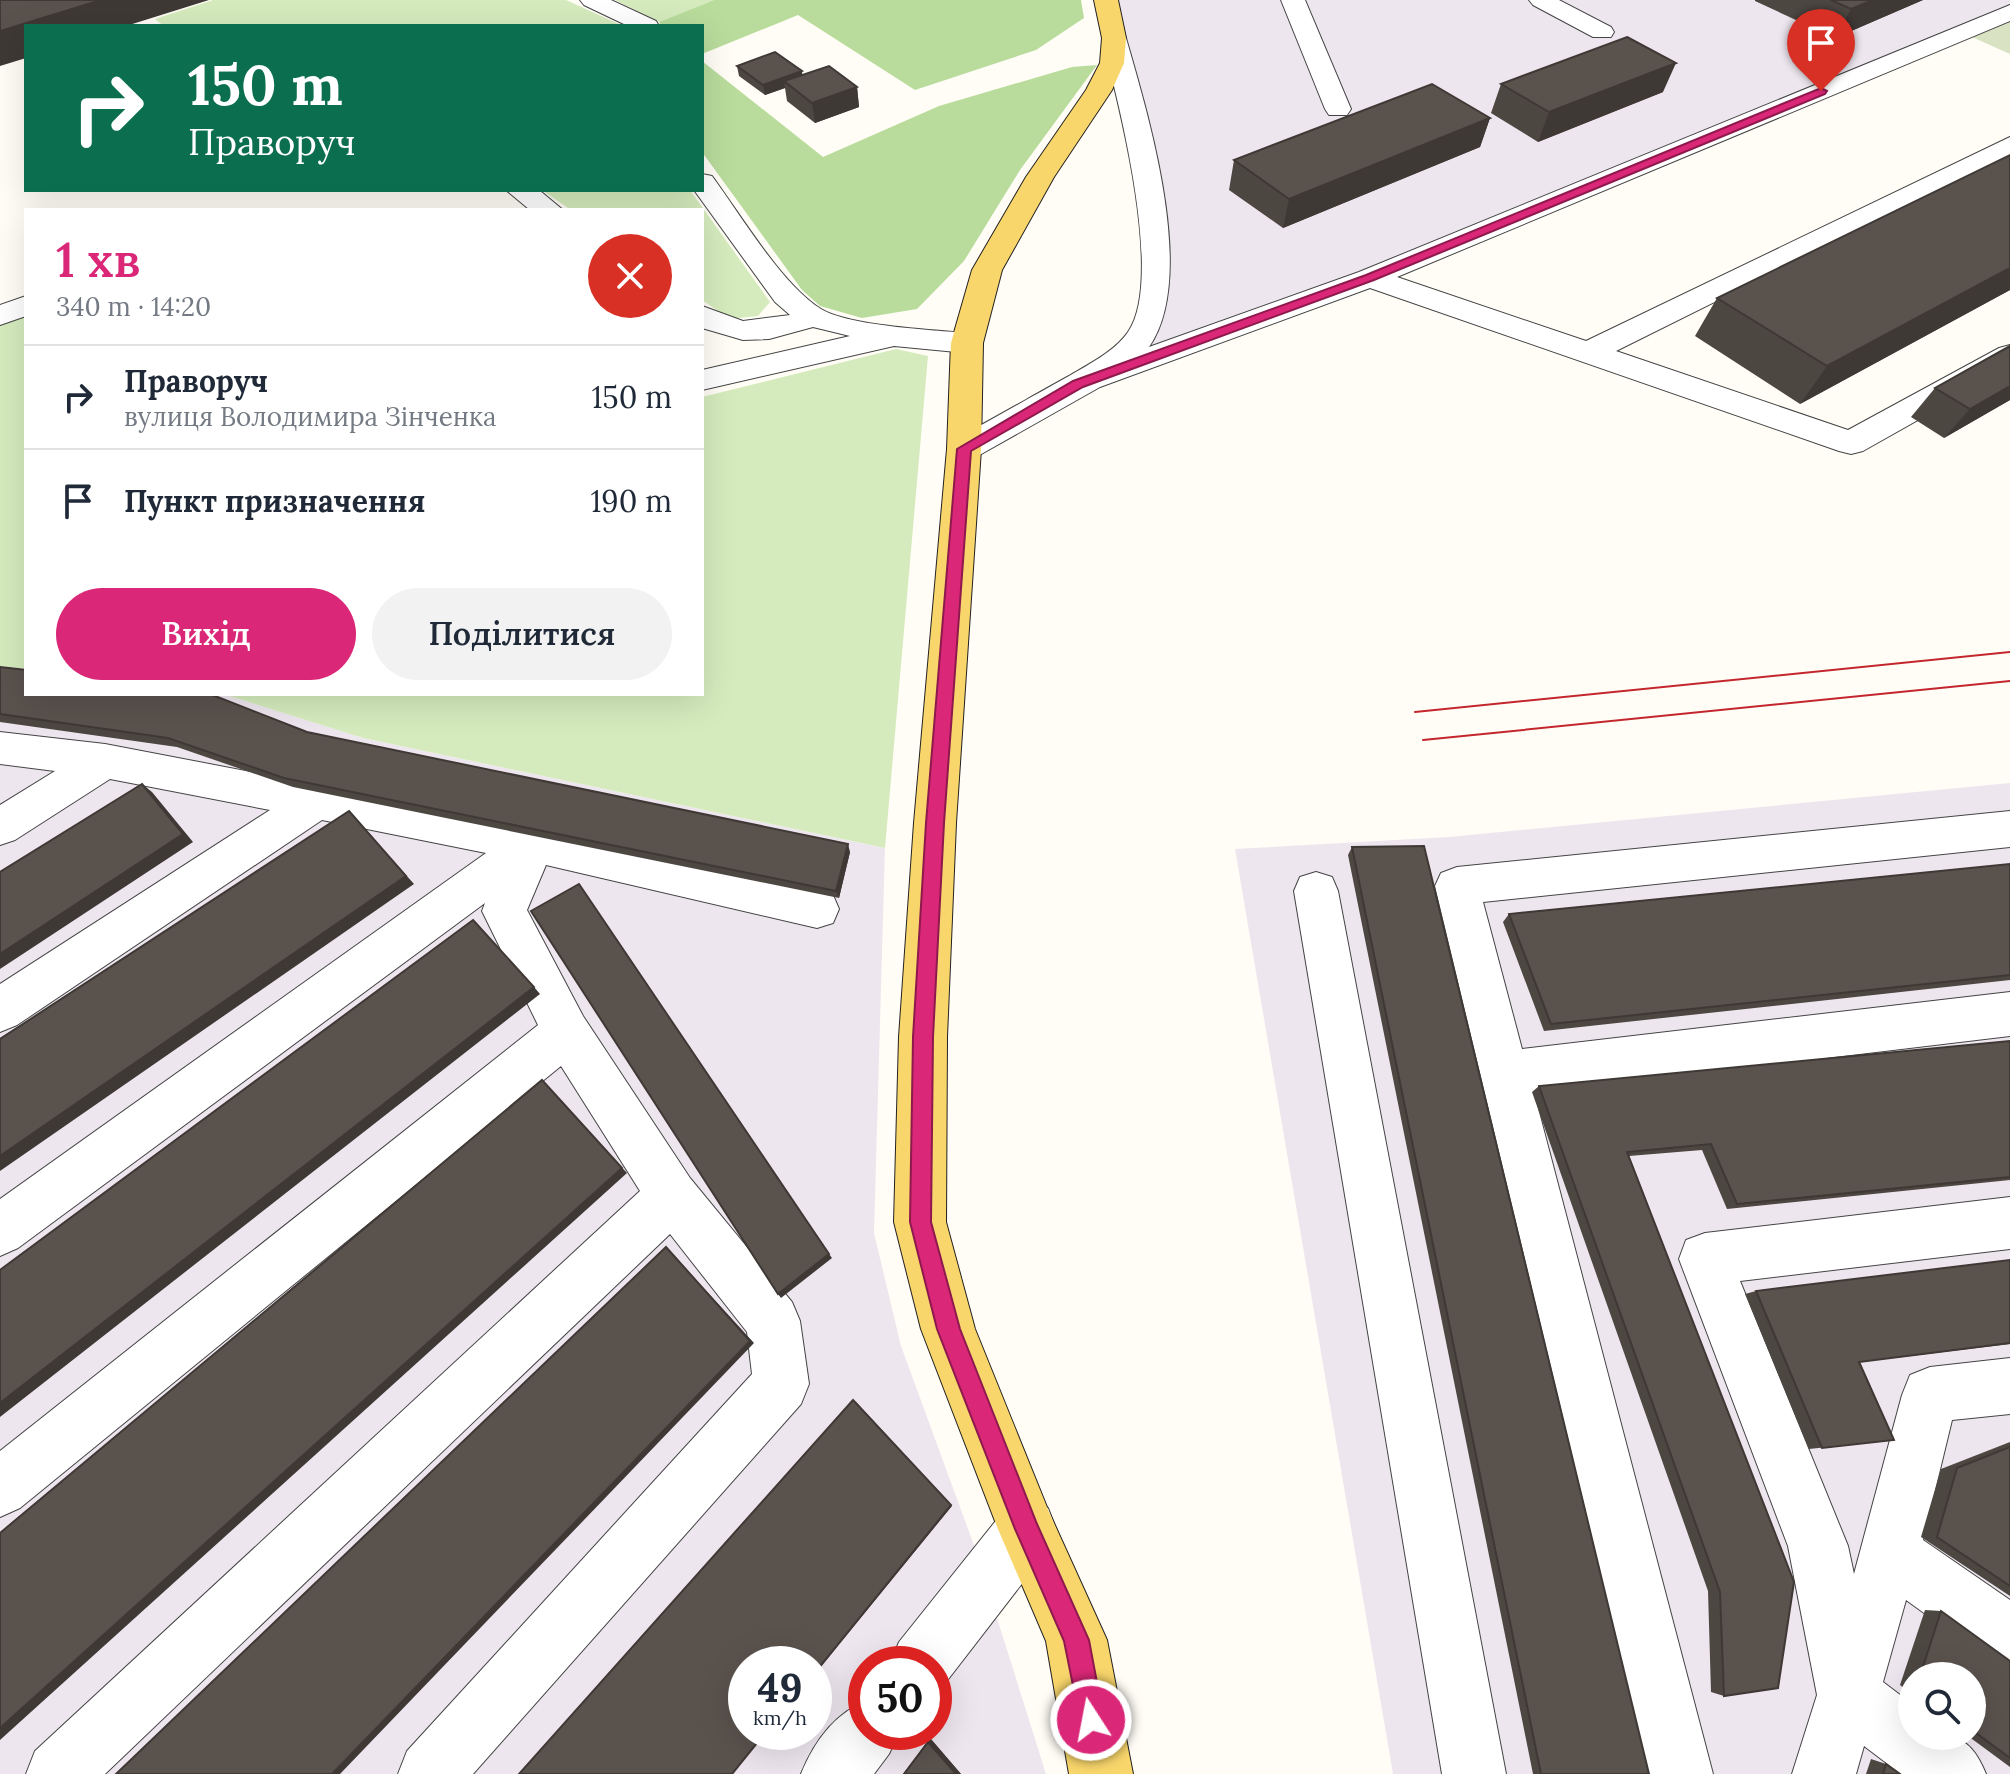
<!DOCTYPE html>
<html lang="uk">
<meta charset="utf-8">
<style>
:root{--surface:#fff;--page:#f2f2f3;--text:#1f2937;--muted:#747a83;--line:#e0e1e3;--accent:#db2777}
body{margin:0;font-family:Lora,serif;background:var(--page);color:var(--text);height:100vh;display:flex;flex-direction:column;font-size:30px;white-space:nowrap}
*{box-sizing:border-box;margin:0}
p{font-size:26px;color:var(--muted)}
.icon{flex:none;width:44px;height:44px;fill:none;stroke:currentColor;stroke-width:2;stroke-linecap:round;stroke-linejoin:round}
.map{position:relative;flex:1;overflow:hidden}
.side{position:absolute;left:24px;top:208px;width:680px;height:488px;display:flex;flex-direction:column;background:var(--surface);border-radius:0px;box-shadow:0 8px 32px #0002}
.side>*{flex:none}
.banner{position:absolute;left:24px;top:24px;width:680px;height:168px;border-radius:0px;box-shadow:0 8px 32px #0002;background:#0b6e4f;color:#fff;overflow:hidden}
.fabs{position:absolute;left:1898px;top:1662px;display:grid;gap:16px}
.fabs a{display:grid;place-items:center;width:88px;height:88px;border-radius:50%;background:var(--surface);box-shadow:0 8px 32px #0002;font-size:40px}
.speed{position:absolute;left:728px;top:1646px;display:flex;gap:16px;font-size:40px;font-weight:700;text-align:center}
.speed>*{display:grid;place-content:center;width:104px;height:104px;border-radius:50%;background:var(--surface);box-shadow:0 8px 32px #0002;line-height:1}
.speed small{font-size:20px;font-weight:400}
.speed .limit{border:12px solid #d22;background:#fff;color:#111}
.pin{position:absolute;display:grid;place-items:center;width:68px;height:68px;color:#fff;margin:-82px -34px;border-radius:50% 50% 50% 0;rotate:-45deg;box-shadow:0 0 8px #0007}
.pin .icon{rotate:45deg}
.me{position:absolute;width:88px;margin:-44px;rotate:349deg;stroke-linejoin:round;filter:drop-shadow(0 0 6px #0008)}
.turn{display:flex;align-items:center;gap:28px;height:168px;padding:0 32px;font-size:36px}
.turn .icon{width:104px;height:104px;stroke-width:2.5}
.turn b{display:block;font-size:56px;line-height:68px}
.round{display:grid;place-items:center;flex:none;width:84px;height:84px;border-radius:42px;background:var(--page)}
.head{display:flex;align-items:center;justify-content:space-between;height:136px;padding:0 32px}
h1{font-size:48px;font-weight:600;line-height:60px;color:var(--accent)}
.button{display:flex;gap:16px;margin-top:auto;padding:16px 32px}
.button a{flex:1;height:92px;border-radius:48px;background:var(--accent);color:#fff;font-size:32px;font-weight:600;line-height:92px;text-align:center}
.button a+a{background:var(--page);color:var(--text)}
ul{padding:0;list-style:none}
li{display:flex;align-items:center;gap:24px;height:104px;padding:0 32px;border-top:2px solid var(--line)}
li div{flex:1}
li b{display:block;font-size:30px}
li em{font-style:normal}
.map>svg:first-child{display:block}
.industrial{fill:#eee6ef;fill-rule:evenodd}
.green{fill:#d5ebbd}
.forest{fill:#b9dc9c}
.cemetery{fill:#d9e3c4}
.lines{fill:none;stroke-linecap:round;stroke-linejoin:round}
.minor-casing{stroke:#444;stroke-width:2}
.major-casing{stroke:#222;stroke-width:2}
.minor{fill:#fff;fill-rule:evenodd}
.major{fill:#f9d66b;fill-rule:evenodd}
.tram{stroke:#c4262e;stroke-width:2}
.wall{fill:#4d4742}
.shaded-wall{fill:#3f3936}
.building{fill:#5a524d;stroke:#3f3936;stroke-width:2}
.route{fill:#db2777;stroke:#8e194d;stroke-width:2}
</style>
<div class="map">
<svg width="2010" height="1774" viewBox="0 0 2010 1774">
<rect width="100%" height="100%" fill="#fffdf5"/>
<path class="industrial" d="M1106,0h904v4l-640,274 -292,106 49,-32 27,-48z
M0,666l26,3v25h197l140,44 522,110 -11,385 27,113 74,202 71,226h-1046zM746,1664h68v68h-68zM866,1664h68v68h-68z
M2010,783v991h-617l-158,-925 214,-12zM1912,1676h60v60h-60z"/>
<path class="green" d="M213,0h353l57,26h-459l-9,-7z
M615,0h99l-55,22z
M542,190h148l80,112 -12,14 -28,3 -28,-19v-90h-131z
M26,313v356l-26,-3v-342z
M896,349l32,7 -43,492 -522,-110 -140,-44h479v-297z"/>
<path class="forest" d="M714,0h367l3,18 -48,32 -121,40 -117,-75 -96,39v-28h-40l-3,-4z
M702,61l121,96 116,-51 133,-39 25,-2 -77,105 -56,91 -47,48 -55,9 -42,-12 -18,-16 -100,-138z"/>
<path class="cemetery" d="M2010,12v42l-47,-21z"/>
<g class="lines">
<g class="minor-casing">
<path id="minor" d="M580,0h31l45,21 3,5h-31l-44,-21z
M1281,0h24l46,109 -4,6h-18l-4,-6z
M1529,0h30l52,27 3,5 -3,5h-18l-60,-32z
M2010,5v16l-613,256 189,64 424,-204v18l-394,196 232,79 151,-82 11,-3v23l-147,83 -12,3 -12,-3 -469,-163 -270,99 -124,70 -12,3 -12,-3 -5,-8 5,-8c39,-21 79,-44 117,-65 20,-12 45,-24 59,-44 37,-53 -10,-232 -26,-294l3,-5h18l3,5c22,77 72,239 23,309l210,-75z
M702,174l10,2c28,38 70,109 109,133 28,17 112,21 146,24l11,3 5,7 -5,7 -11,3 -73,-7 -192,44v-20l148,-34 -37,-9 -44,12 -26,1 -41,-12v-22l41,15 47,-6 -15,-13 -81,-112h8z
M506,190h33l24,20h-33z
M26,296v20l-26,9v-20z
M0,732l105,12 428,82 284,64 16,5 6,14 -6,14 -16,5 -271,-63 -19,45 56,106 107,162 102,124 8,19 9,63 -8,20 -328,370h-75l9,-23 345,-377 -5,-42 -77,-98 -565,540h-79l9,-23 605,-560 -79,-125 -541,442 -20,9v-66l538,-426 -56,-114 3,-8 -467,345 -18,8v-57l486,-346 -164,-33 -305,205 -17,7v-48l270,-174 -160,-31 -95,61 -15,5v-40l55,-34 -55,-7z
M2010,811v36l-527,55 39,147 488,-57v44l-476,57 179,681h-64l-214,-888 6,-13 16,-6z
M1316,872l16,5 6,14 168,883h-64l-148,-883 6,-14z
M2010,1197v52l-270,32 108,265 6,28 48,-179 8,-20 20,-8 80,-9v56l-58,6 -29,120 87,60v68l-22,-9 -82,-59 -23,82 29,22v32c41,0 57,-4 74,38h-85l-37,-28 -8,28h-64l25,-79 -29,-149 -109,-287 7,-19 19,-7z
M1027,1500l21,8 8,21 -8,21 -105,136 -9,4v-26h-44l9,-22 107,-134z
M866,1701v31h33l-10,22 -15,20h-73c13,-32 33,-60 65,-73z"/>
</g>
<g class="major-casing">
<path id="major" d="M1094,0h24l8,38 -2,25 -12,27 -58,87 -52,93 -19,73 -2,106 -25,374 -9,214 -1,185 29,107 74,183 58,128 26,134h-64l-23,-133 -48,-112 -77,-200 -27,-107 5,-185 15,-214 33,-374 4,-106 21,-73 54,-93 60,-87 14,-27 2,-25z"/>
</g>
<use href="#minor" class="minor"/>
<use href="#major" class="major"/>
<path class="tram" d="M1415,712l595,-60
M1423,740l587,-59"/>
</g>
<path class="wall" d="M1755,0h168l-88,38 -80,-37z
M737,66l65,5v4l55,12 2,20 -44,16 -28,-22 -2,-13 -20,7 -26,-19z
M1501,84l162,8 -125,50 -47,-29z
M1490,118l-10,29 -197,81 -54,-38 5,-30z
M2010,155v135l-210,114 -105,-68 22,-38z
M1935,388l75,12 -66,38 -33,-21z
M0,667l307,65 543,120 -11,46 -546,-111 -116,-40 -177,-25z
M1352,847l297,927h-116l-185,-919z
M2010,864v116l-466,51 -41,-109 6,-8z
M2010,1041v139l-283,29 -25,-59 -73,6 165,426 -70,114 -13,-4 -3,-101 -176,-499 7,-6z
M2010,1260v84l-150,18 34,78 -85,9 -64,-155 11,-3z
M2010,1442v154l-89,-59 20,-68z
M1925,1610l16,1 69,50v106l-42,-31h4v-60h-60v18l-12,-9z
M930,1738l31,36h-58z
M1871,1759l15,5 14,10h-34z"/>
<path class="shaded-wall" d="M101,0h108l-83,26h-100v32l-26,8v-35z
M1873,0h50l-88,38 16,-29z
M1676,63l-13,29 -125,50 11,-30z
M802,71l1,10h-19l1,7 -20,7 -2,-10z
M857,87l2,20 -44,16 -3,-20z
M1490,118l-10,29 -197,81 6,-29z
M2010,268v22l-210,114 27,-38z
M2010,386v14l-66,38 26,-29z
M142,784l10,8 41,50 -193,127v-15z
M349,811l65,73 -414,287v-15z
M848,844l2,8 -11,46 -3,-7z
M534,987l6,7 -540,423v-14z
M542,1080l85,93 -627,567v-12z
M666,1247l88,96 -414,431h-8z
M829,1254l3,4 -51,40 -3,-4z
M856,1402l96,104 -138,169v-1z
M930,1738l31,36h-5l-28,-32z"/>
<path class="building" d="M0,0h101l-101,31z
M1831,0h42l-22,9z
M1627,37l49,26 -127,49 -48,-28z
M775,52l27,19 -39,14 -26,-19z
M829,66l28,21 -45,16 -28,-22z
M1432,84l58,34 -201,81 -55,-39z
M2010,155v113l-183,98 -110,-68z
M2010,346v40l-40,23 -35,-21z
M0,667l26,3v24h184l97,38 541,112 -12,47 -552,-113 -116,-40 -168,-24z
M142,784l41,50 -183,120v-82z
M349,811l57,65 -406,280v-117z
M1424,846l225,928h-108l-189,-927z
M2010,864v111l-459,49 -42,-110z
M579,884l250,370 -51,40 -247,-383z
M473,920l61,67 -534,416v-133z
M2010,1041v136l-273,27 -26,-60 -84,8 167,430 -16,106 -54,8 -4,-104 -181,-506z
M542,1080l80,88 -622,560v-195z
M666,1247l84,94 -418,433h-216z
M2010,1260v83l-151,19 35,78 -72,8 -66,-157z
M853,1400l98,105 -137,169v-10h-68v68h20l-34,42h-213z
M2010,1447v139l-73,-49 20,-69z
M1941,1611l69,50v97l-38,-28v-54h-52z
M928,1742l28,32h-52z
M1886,1764l14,10h-17z"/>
<path class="route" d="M1821,88l6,3 -2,3 -451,186 -291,107 -112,64 -27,372 -11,214 -2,185 29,107 77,195 52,116 15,80 -4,10 -9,3 -9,-3 -18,-89 -49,-112 -78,-200 -27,-107 3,-185 13,-214 31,-374 116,-68 293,-106z"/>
</svg>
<div class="fabs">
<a><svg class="icon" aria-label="search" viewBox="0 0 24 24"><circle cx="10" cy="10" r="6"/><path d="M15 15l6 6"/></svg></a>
</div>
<div class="speed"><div>49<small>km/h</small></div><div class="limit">50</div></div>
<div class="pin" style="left:1821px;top:91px;background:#d93025"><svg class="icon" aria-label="arrive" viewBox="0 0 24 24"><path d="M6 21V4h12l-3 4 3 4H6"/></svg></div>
<svg class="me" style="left:1091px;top:1720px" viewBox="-20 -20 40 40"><circle r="17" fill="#db2777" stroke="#fff" stroke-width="3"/><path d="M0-11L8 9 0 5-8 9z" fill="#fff"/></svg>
<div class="banner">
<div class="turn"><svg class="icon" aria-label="right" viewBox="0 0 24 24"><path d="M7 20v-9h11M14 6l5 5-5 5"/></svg><div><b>150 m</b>Праворуч</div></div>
</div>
<section class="side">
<div class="head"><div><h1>1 хв</h1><p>340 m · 14:20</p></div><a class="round" style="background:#d93025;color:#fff"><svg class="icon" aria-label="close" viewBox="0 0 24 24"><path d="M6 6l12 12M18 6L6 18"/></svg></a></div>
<ul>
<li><svg class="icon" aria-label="right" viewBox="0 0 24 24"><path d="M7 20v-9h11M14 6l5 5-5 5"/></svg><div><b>Праворуч</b><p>вулиця Володимира Зінченка</p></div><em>150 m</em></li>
<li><svg class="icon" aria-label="arrive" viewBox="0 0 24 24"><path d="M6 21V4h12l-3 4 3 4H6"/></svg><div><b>Пункт призначення</b></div><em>190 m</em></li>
</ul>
<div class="button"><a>Вихід</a><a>Поділитися</a></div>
</section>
</div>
